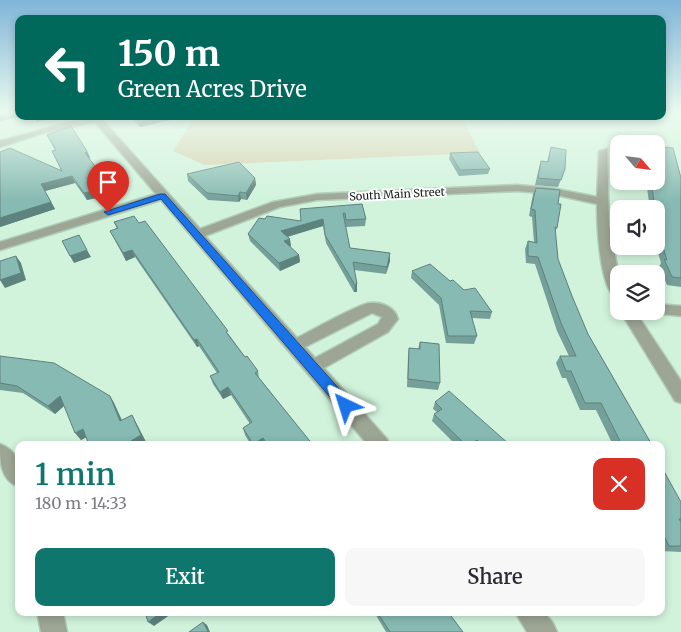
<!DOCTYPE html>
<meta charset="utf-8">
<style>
:root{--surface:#fff;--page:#f7f7f7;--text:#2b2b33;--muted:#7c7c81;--accent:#0f766e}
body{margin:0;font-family:Merriweather,serif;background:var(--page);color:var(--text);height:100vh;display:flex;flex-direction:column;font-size:19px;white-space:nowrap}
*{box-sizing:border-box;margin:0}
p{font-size:16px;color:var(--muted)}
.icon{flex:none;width:28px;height:28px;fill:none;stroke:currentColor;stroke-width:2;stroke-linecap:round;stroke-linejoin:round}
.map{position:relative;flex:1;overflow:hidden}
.panel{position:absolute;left:15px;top:441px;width:650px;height:175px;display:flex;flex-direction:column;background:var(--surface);border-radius:10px;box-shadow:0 2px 8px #0003}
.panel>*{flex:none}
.banner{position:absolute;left:15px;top:15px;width:651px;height:105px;border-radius:10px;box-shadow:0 2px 8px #0003;background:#00695c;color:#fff;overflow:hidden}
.needle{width:32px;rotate:118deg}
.controls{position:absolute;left:610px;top:135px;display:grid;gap:10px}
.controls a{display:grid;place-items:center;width:55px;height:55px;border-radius:10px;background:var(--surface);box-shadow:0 2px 8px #0003;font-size:25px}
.pin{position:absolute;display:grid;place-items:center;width:42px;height:42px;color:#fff;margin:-51px -21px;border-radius:50% 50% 50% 0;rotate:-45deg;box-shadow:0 0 5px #0007}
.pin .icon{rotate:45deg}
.me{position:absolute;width:55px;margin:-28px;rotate:319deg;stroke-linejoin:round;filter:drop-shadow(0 0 4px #0008)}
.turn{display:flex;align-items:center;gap:18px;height:105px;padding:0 20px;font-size:22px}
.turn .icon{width:65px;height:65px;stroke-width:2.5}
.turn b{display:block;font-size:35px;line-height:42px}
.round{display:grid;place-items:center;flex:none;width:52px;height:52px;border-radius:10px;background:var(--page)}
.overview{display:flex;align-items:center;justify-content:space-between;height:85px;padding:0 20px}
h1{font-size:30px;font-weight:600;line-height:38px;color:var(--accent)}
.button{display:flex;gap:10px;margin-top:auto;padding:10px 20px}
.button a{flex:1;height:58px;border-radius:10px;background:var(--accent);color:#fff;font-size:20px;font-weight:600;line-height:58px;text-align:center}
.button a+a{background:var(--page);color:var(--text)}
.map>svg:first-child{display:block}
.green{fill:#d7d0ac}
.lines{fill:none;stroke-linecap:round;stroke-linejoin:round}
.minor-casing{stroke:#afcdb9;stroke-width:3}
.minor{fill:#9da594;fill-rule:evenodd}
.wall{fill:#74a099}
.shaded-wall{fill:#5e827d}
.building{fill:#87bab2;stroke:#5e827d}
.route{fill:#1a73e8;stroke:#114b97}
.labels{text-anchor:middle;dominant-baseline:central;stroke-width:4;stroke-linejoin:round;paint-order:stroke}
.far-street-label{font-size:11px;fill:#121f17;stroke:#fff}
</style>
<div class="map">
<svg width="681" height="632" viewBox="0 0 681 632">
<rect width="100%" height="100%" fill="#d1f3dc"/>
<path class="green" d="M195,116h266l19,37 -275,12 -32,-14z"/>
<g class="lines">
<g class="minor-casing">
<path id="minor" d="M90,116h9l101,113 73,-27 44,-8 200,-9 35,3 45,9 2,-46 8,-2 2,75 10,52v24c-20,-6 -22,-78 -22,-96l-45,-10 -35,-3 -200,9 -37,7 -75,29 92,102c14,-7 61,-34 73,-35 12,-1 25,4 28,16l-10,13 -64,36 63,71 3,6h-22l-207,-245 -161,50v-8l156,-48 -61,-72 -55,12 -40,13v-6zM372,313l10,4 -4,7 -63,34 -10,-11z
M656,304l25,2v10l-30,-3 5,-2z
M620,311h15l46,70v22l-6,-2z
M0,444c21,8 19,23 19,43 -19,-7 -19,-26 -19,-43z
M37,612h26l4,20h-26z
M515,612h29l9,11 4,9h-30z"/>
</g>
<use href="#minor" class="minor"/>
</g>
<path class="wall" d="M130,116h53v1l-43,10z
M47,135l43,22 -1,1 25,36 -27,6 -12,-17 -30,8 10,18 -55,18v-75l61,19 -6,-21z
M551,147l14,22 -7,18 -23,-2 4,-17 2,-7 6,1z
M450,153l40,16 -2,5 -29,2 -10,-17z
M187,174l68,4 1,7 -9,15 -6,-1 -2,3 -31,-2 -20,-19z
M681,178v109l-14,-2 -8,-18 2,-4 -5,-17v-37h-6l-4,-28h10z
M536,188l22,16 -1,24 -2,3 3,28 14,37 16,38 64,111h-39l-17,-35h-16l-14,-32h-4l-6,-15 4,-7h9l-12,-25 -22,-67 -9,-1 -1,-14 3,-8 6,1 -2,-25 -3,-1 4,-22z
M362,204l4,15 -1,7 -19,1 -2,-7 6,28 40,5v8l-4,13 -32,-4 3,14v8h-3l-28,-49 -3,-17 -35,11 3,9 -1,1 9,8 1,7 -20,9 -30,-30 -2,-7 17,-15 36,2z
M114,222l25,1 91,113 15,21 13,14 1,7 54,67h-62l-6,-10 -2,-7 7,-4 -19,-29 -8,4 -10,-15 -3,-8 7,-3 -18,-27 -2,1 -62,-90 -9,4 -16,-30 7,-2z
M412,271l38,10 14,9 28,22 -2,7 -18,-1 5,18 -3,8 -28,-1 -7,-38 -28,-27z
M420,342l20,41 -2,7 -31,-3 1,-31 1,-8 9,1z
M0,356l110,40 4,7 8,17 10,-5 14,27 -5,3h-52l-3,-8 -5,3 -17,-34 -9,8 -32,-21 -23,-3z
M435,402l75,43h-54l-24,-24 2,-7 3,-2 -4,-3z
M661,466l20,37v49l-20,-1z
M374,612h74l15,20h-77z"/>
<path class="shaded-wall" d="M10,112h9v4h5l-24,5v-6z
M34,116h24l-21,6z
M159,116h24v1l-43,10 -2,-6z
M87,151l3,6 -2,3 -3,-7z
M72,176l3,7 -30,8 -4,-7z
M255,178l1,7 -9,15 -1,-7z
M111,187l3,7 -27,6 -3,-7z
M240,192l1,7 -2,3 -1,-6z
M51,202l4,7 -55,18v-9z
M323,219v7l-41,12 -1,-7z
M290,239l1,7 -6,3 -1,-8z
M87,250l4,7 -17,6 -4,-7z
M132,250l3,7 -9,4 -3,-8z
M390,253v8l-4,13 1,-7z
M299,255l1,7 -20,9 -1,-8z
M16,256l5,7 5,17 -21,8 -5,-8z
M357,284v8h-3l1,-7z
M197,339l2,7 -2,1 -3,-7z
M228,387l3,8 -8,4 -3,-7z
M60,396l6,8 -11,10 -7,-8z
M110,396l4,7 11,25 -5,-7z
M132,415l14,27 -5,3h-8l-2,-4z
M83,429l6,7 -8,4 -6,-7z
M263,438l2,7h-11l-1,-1z
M162,612h12l-20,14 -6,-4z
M203,622l4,3 3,7h-2z"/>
<path class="building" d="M0,112h10l-10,3z
M134,116h25l-21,5z
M71,126l16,25 -2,2 26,34 -27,6 -12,-17 -31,8 10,18 -51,16v-66l10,-4 52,23 -10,-20 4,-1 -9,-15z
M656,146l17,2 8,30v100l-9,-1 -8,-18 3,1 -9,-28 -2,-14v-9h-1l-4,-28h5z
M551,147l15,3 -1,19 -4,11 -23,-2 3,-17 7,1z
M478,152l12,17 -30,1 -10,-17z
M239,162l16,16 -9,15 -6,-1 -2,4 -31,-3 -20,-19z
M536,188l24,2 -2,14h3l-4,24 -2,-1 3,32 14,37 16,38 64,111h-30l-21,-42h-16l-14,-32h-5l-6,-15h16l-15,-33 -23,-66 -10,-1v-15l9,2 -2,-33 -4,-1z
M362,204l4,15 -20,1 -1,-7h-2l7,35 40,5 -3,14 -34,-5 4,22 -2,1 -30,-50 -2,-16 -42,12 9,8 -6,2 15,14 -20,8 -31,-29 11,-16 6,1 2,-3 34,5 -1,-12z
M134,216l5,7 6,-2 83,110 -2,1 19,25 2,-1 11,15 -3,2 58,72h-45l-5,-7 -10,6 -10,-16 9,-6 -24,-35 -8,5 -10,-16 9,-4 -22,-33 -3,1 -62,-90 -9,3 -13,-22 8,-3 -4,-6z
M79,235l8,15 -17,6 -8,-15z
M16,256l5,17 -21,7v-19z
M430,264l20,17 3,-1 11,10 11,-2 17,24 -22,-1 7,25h-29l-7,-38 -29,-27z
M420,342l19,2 1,39 -32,-4 1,-31 11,1z
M0,356l54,7 56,33 10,25 12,-6 9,20 -10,6 2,4h-44l-6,-16 -8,4 -15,-37 -12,10 -31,-20 -17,-3z
M449,391l61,54h-28l-5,-5 -7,5h-4l-32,-31 8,-5 -7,-7z
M661,466l20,36v17h-2l2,3v24h-12l-8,-16z
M145,612h17l-14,10z
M377,612h71l15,20h-73z
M203,622l5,10h-19z"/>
<linearGradient id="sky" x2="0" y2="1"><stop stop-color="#80b5d8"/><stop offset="0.56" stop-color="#eafaef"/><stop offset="1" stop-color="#eafaef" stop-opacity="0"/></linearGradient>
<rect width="681" height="201" fill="url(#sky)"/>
<path class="route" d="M160,194h5l186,208 2,4 -2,4h-10l-180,-211 -53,16 -4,-3z"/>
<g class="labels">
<g class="far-street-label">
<text transform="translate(397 194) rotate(-3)">South Main Street</text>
</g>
</g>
</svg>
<div class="controls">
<a><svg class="needle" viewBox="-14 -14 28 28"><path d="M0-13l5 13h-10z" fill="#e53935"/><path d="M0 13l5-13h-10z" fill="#7c7c81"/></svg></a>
<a><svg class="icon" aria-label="sound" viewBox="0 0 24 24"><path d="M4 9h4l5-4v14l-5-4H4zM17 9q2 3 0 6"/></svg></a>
<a><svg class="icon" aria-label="layers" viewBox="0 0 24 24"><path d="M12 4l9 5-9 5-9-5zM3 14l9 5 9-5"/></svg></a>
</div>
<div class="pin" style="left:108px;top:212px;background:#d93025"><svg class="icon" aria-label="arrive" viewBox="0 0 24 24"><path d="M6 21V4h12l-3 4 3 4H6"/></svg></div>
<svg class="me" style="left:346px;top:406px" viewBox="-20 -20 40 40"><path d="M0-17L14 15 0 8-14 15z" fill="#1a73e8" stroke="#fff" stroke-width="4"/></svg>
<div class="banner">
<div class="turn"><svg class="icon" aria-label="left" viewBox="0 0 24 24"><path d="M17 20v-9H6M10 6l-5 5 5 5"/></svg><div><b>150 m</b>Green Acres Drive</div></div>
</div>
<section class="panel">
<div class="overview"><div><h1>1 min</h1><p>180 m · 14:33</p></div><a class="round" style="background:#d93025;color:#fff"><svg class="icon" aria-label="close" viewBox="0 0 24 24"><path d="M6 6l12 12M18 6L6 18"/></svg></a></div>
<div class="button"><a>Exit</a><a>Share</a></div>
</section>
</div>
